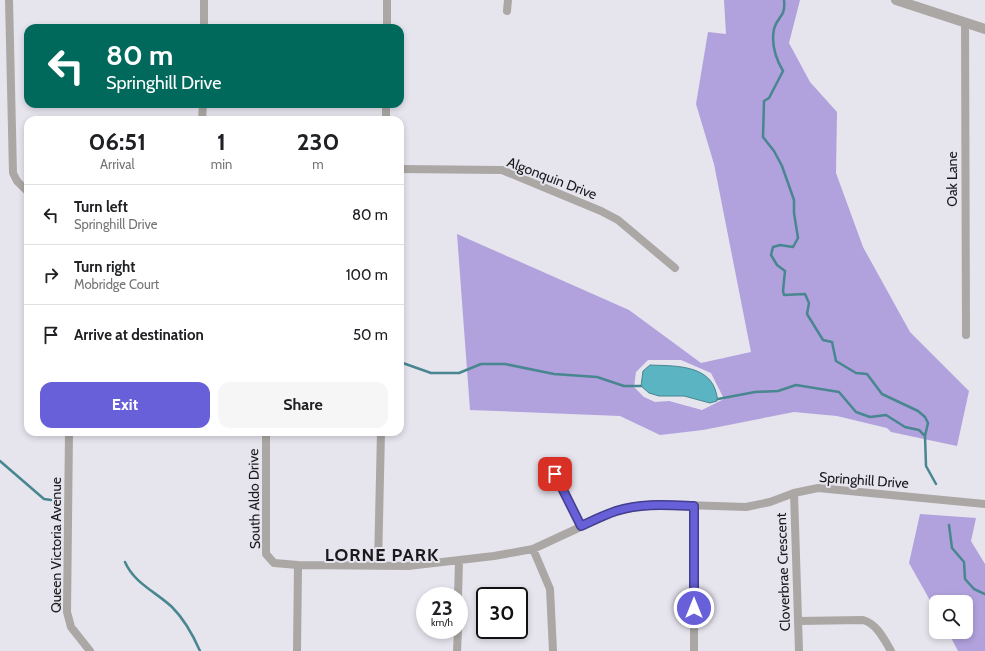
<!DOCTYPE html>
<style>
:root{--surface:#fff;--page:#f6f6f6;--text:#202124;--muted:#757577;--line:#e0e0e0;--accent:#6760d9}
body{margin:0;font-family:Cabin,sans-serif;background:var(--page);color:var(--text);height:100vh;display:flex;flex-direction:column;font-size:15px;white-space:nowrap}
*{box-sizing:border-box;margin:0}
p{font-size:13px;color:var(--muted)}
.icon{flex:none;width:22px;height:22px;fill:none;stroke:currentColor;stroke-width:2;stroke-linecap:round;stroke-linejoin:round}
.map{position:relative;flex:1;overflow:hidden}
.sheet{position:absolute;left:24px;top:116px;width:380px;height:320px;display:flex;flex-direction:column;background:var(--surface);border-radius:12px;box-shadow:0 2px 6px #0003}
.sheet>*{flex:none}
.top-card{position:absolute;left:24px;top:24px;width:380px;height:84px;border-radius:12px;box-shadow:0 2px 6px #0003;background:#00695c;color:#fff;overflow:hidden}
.buttons{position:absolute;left:929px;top:595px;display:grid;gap:8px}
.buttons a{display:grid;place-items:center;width:44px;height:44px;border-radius:8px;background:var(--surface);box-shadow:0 2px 6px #0003;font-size:20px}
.speed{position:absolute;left:416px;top:587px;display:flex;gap:8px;font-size:20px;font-weight:700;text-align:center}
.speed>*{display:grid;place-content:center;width:52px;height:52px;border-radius:50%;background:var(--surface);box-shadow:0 2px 6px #0003;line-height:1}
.speed small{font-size:10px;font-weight:400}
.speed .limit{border:2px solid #111;border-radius:6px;background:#fff;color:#111}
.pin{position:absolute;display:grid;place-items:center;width:34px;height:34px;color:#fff;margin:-17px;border-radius:8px;box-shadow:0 2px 6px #0006}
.me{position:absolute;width:44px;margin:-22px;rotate:0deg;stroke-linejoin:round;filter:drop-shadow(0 0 3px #0008)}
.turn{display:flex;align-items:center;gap:14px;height:84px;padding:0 16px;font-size:18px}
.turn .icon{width:52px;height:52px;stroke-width:2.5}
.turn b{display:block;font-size:28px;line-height:34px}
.eta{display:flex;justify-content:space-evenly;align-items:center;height:68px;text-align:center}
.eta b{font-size:24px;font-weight:700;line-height:28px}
.action{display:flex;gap:8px;margin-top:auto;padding:8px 16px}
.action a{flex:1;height:46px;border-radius:12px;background:var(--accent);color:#fff;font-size:16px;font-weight:700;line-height:46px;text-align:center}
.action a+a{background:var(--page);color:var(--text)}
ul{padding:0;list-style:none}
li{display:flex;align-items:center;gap:12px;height:60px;padding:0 16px;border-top:1px solid var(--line)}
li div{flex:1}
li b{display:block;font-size:15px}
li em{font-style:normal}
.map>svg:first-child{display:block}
.forest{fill:#b1a1dd;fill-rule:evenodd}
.water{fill:#5bb4c1;stroke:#488690}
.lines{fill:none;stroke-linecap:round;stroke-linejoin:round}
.stream{stroke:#488690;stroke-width:2.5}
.minor{stroke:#aaa7a4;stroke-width:8}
.tertiary{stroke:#aaa7a4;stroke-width:10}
.route-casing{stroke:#433e8d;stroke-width:10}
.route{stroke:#6760d9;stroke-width:7}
.labels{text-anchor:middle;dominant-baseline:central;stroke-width:4;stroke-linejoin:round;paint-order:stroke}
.street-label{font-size:14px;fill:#1a191c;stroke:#e6e4ed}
.district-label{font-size:18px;font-weight:bold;letter-spacing:1px;fill:#1a191c;stroke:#e6e4ed}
</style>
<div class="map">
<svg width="985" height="651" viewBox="0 0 985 651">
<rect width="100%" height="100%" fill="#e6e4ed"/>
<path class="forest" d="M724,0h76l-11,43 21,39 27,30 -1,61 27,74 47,85 59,59 -12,55 -66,-14 -4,-4 -50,-12 -43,-4 -91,18 -43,5 -40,-19 -150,-6 -13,-176 172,76 72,53 50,-11 -37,-188 -18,-60 12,-72 18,2zM648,360h33l30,13 13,26 -22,11 -33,-9 -14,1 -11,-5 -10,-10 2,-15z
M920,514l56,4 -5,23 14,23v87h-27l-10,-19h18v-30h-30v9l-27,-48z"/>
<path class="water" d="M650,365c21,1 56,-1 65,24 1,4 3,8 2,12l-7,2 -26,-7h-25l-10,-3 -8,-7 2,-15z"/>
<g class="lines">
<path class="stream" d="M784,0c2,18 -7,16 -10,29 -3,15 2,30 9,42l-14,27 -5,3 -1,36 11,14 8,15 12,34v13l4,25 -5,9 -13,-2 -7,2 -2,8 6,10 8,6 -2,20 1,4 21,-1 4,9 -2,11 16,26 9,2 4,19 20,12 11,1 15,20 36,17 7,6 3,6 -3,13
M400,362l31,11h28l22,-9h24l49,10 43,3 27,9h17
M718,399l37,-7 23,-1 18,-6 43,7 17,20 14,5 16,-2 19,12 14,3 6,6 1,30 10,18
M0,461l44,38 7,1
M949,525l3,23 12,14 1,17 9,10 11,5
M125,562c9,21 31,30 47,45 12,12 21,28 28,44"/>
<path class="minor" d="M9,0l4,173 4,8 11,11
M507,11l1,-11
M965,22l1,313
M204,28v-28
M387,28v-28
M202,120l1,-16
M386,120v-16
M400,169l102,1 99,41 17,9 57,48
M69,432l-2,180 4,15 19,24
M266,432v122l8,9 24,2 110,1 86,-10 39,-7 82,-38 22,-4 17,-3 92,3 24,-5 24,-9 24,-5 167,16
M555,474l26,52
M794,493l5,158
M533,549l17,40 3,62
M378,565l3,-133
M458,596l1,-35
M798,621l65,-1c14,4 21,19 28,31
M297,651l1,-86
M457,651l1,-21
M694,651v-145"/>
<path class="tertiary" d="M896,0l89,29"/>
</g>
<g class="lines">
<g class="route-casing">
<path id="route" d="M555,474l26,52c11,-5 23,-11 35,-15 25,-8 51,-6 78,-5v102"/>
</g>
<use href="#route" class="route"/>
</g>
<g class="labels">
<g class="street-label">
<text transform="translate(552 178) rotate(21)">Algonquin Drive</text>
<text transform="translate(952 179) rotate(-90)">Oak Lane</text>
<text transform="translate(864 480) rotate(4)">Springhill Drive</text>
<text transform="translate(254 499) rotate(-91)">South Aldo Drive</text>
<text transform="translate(56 545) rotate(-90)">Queen Victoria Avenue</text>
<text transform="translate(783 572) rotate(-92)">Cloverbrae Crescent</text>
</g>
<g class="district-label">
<text x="382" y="555">LORNE PARK</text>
</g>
</g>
</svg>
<div class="buttons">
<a><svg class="icon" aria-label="search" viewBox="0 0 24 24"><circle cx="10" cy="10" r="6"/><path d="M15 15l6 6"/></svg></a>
</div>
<div class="speed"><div>23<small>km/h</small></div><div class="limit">30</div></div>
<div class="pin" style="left:555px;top:474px;background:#d93025"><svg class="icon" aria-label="arrive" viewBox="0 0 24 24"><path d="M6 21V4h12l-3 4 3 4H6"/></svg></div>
<svg class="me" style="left:694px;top:608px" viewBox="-20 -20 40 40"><circle r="17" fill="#6760d9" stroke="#fff" stroke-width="3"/><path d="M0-11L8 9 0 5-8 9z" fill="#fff"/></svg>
<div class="top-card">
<div class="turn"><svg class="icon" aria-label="left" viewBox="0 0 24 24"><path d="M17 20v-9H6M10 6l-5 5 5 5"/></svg><div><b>80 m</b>Springhill Drive</div></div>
</div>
<section class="sheet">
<div class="eta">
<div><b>06:51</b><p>Arrival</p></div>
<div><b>1</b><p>min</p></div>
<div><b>230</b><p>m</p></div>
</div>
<ul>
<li><svg class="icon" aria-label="left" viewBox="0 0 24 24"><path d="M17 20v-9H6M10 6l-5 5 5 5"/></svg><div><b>Turn left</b><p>Springhill Drive</p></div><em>80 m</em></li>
<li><svg class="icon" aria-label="right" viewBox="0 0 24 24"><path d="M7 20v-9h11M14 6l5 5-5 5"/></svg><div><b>Turn right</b><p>Mobridge Court</p></div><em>100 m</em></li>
<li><svg class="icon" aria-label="arrive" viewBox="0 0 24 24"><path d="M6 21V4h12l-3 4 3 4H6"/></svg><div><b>Arrive at destination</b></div><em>50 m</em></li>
</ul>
<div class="action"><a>Exit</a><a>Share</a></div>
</section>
</div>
